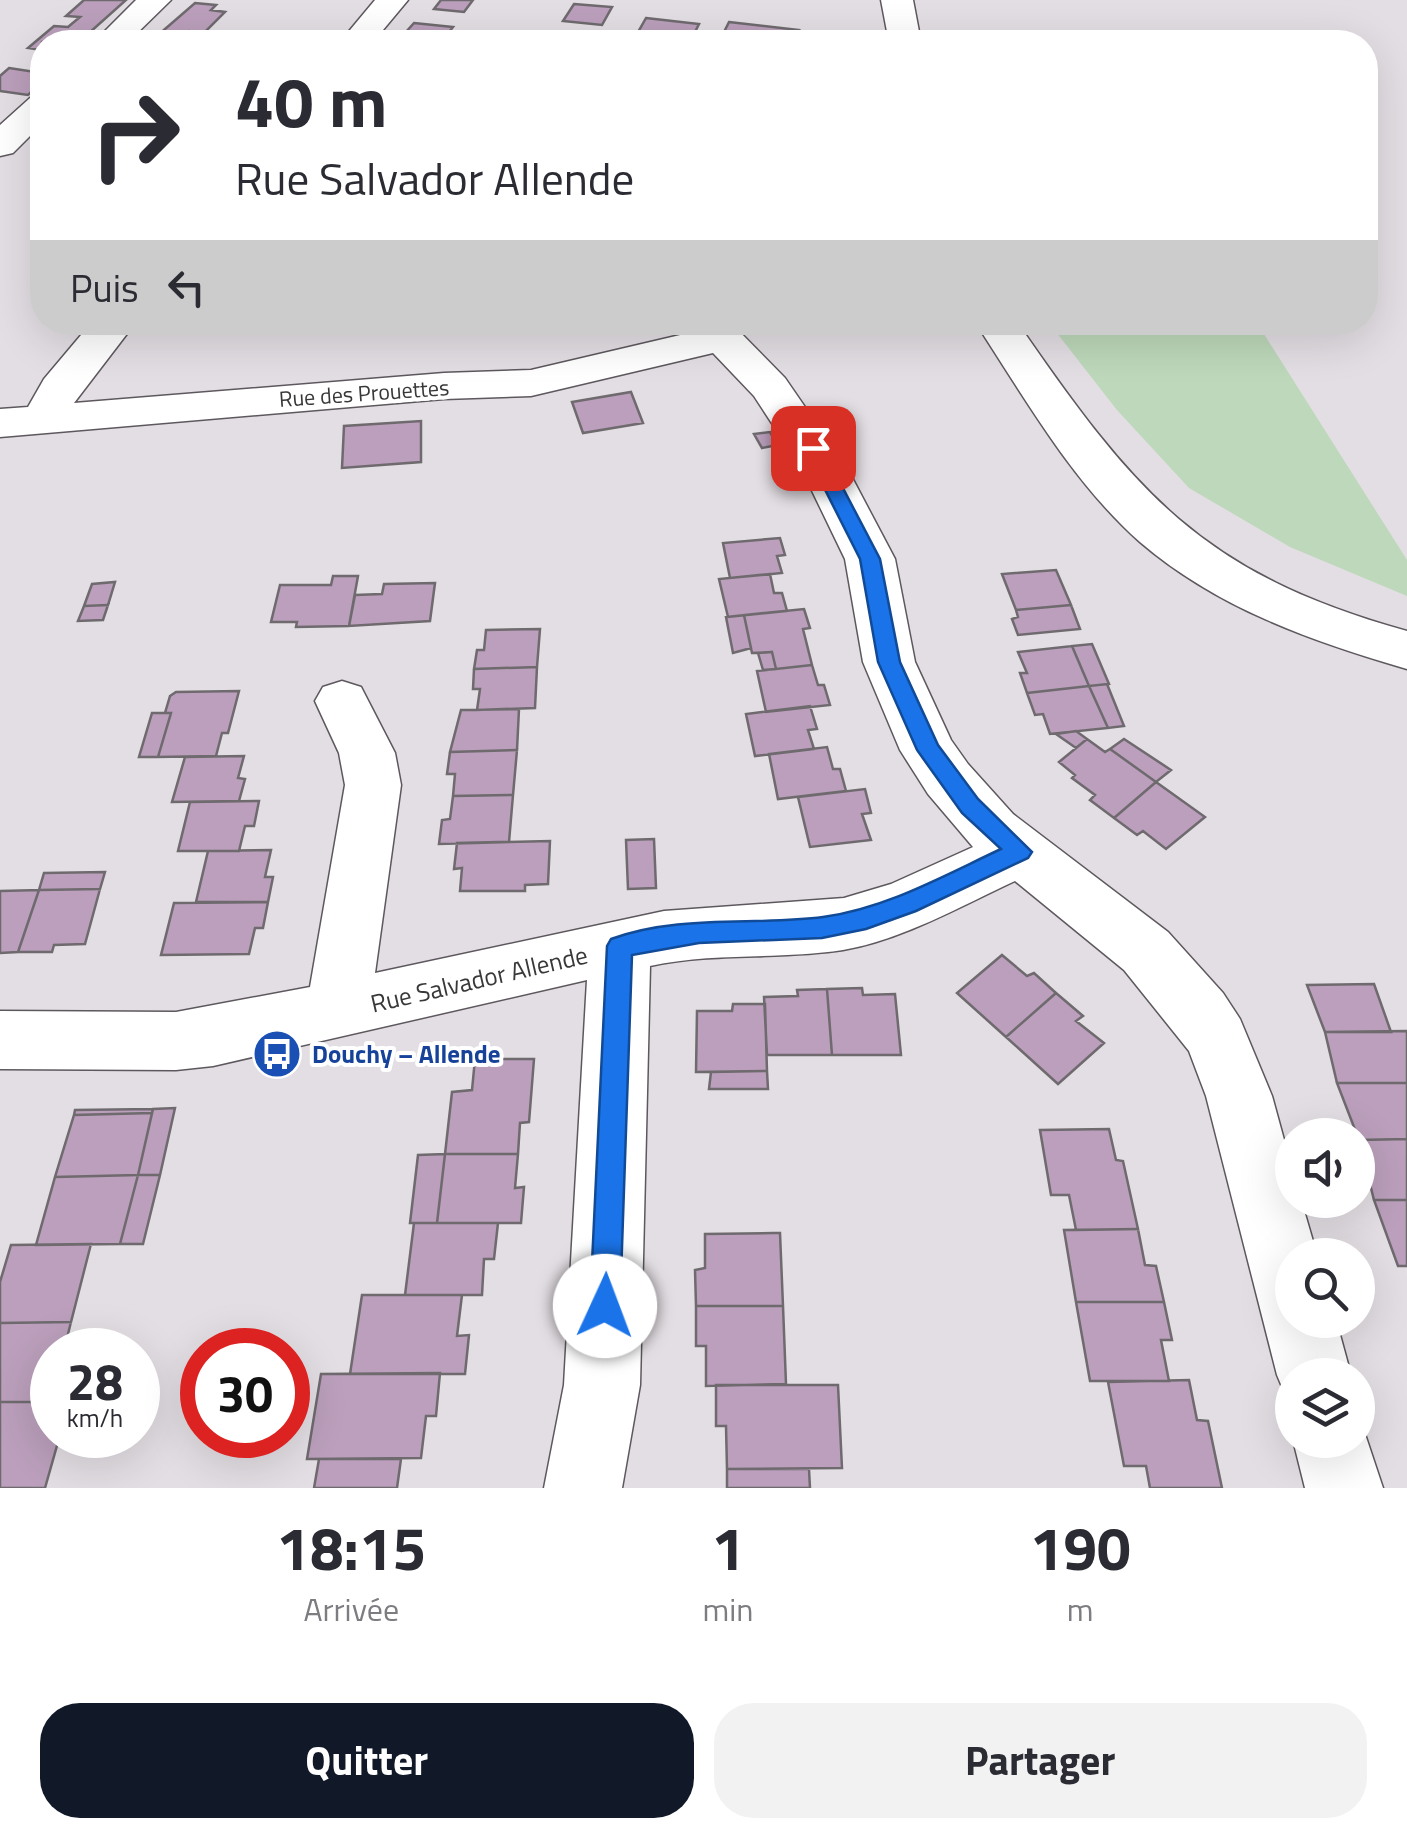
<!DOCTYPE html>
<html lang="fr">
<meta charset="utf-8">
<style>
:root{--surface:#fff;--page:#f2f2f3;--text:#2b2b33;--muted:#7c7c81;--accent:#111827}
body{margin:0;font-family:"Titillium Web",sans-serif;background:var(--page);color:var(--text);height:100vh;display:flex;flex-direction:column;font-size:38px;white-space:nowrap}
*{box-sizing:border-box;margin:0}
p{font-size:32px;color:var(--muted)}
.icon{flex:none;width:55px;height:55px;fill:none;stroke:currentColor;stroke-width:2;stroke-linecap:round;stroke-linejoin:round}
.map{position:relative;height:1488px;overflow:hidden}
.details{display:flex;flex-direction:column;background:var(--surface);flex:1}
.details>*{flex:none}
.top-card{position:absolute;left:30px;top:30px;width:1348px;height:305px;border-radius:40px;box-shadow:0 10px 40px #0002;background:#fff;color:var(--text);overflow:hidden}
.buttons{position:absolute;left:1275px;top:1118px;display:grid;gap:20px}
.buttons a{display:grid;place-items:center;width:100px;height:100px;border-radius:50%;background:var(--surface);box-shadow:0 10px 40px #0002;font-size:50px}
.speed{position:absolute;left:30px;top:1328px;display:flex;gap:20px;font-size:50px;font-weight:700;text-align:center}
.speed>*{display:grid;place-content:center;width:130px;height:130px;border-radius:50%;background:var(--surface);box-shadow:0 10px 40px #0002;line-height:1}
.speed small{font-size:25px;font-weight:400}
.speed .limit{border:15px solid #d22;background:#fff;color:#111}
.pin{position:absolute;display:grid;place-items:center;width:85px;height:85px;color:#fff;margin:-42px;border-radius:20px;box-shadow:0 5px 15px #0006}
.me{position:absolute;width:110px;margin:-55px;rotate:2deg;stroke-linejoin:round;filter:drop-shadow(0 0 8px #0008)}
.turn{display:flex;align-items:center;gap:35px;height:210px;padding:0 40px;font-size:45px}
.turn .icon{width:130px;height:130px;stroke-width:2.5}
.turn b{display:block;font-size:70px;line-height:85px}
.then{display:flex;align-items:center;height:95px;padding:0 40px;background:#0003;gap:20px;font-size:38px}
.eta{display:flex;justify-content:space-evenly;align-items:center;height:170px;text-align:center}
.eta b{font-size:60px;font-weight:700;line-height:70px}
.cta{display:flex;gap:20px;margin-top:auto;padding:20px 40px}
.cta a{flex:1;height:115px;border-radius:40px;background:var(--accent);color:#fff;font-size:40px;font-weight:700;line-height:115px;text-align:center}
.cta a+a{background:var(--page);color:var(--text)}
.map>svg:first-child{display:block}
.green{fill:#bdd8ba}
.building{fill:#bb9fbc;stroke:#6e6a6e;stroke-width:2.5}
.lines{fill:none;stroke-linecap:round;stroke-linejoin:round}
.minor-casing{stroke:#5d585d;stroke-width:3}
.minor{fill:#fff;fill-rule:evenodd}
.route{fill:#1a73e8;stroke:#114b97;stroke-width:2.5}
.labels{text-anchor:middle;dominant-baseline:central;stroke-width:8;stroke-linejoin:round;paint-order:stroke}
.far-street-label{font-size:22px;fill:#393739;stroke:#fff}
.street-label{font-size:25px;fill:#393739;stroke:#fff}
.transit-label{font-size:25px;font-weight:bold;fill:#164399;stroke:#fff;text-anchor:start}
</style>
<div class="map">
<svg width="1407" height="1488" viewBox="0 0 1407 1488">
<rect width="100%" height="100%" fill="#e3dee3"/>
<path class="green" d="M1049,323h208l150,237v36l-117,-49 -101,-59 -72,-78z"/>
<path class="building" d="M84,0h42l-47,42h-37v8l-14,-2 26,-22 14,1 12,-10 -14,-1z
M441,0h32l-9,12 -30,-3z
M195,3l21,2 -5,5 14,2 -21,21 -15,-2 -9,10 13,1h-43z
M574,4l38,3 -10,18 -39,-4z
M646,18l53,6 -8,16 -54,-6z
M729,22l70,8 -5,12h-75z
M414,23l39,4 -12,15h-44z
M9,68l33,5v9l-14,13 -28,-4v-15z
M631,392l12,31 -60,10 -11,-31z
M421,421v41l-79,6 2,-42z
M770,432l7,13 -15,3 -8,-14z
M780,538l5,17 -8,1 5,17 -52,5 -7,-35z
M1056,570l15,35 -55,5 -14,-36z
M770,574l4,19h8l5,18 -59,6 -9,-38z
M333,576h25l-9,50 -53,1 1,-5h-26l9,-37h51z
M115,582l-7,23 -24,1 8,-22z
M435,583l-5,38 -81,5 6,-31 27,-1 2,-10z
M108,605l-5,15 -25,1 6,-15z
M1071,605l9,24 -62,6 -6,-16 6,-2 -2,-7z
M804,609l6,19 -7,1 9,36 -36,4 -4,-17 -20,1 -8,-38z
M744,615l7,33 -18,5 -7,-36z
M540,629l-3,38 -63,2 3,-19h7l2,-20z
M1092,644l17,40 -20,2 -17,-40z
M1072,646l17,40 -62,7 -7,-20h7l-9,-21z
M772,652l4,17 -13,1 -5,-17z
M812,665l6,20h6l6,20 -64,7 -9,-41z
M537,667l-2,41 -58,2 3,-21h-7l1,-20z
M1107,684l17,42 -16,2 -19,-42z
M1089,686l19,42 -58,6 -7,-20 -8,1 -8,-22z
M239,691l-11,42h-6l-6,23 -58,1 13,-44h-6l5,-17 6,-4z
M810,706l7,23 -9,1 6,19 -59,7 -9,-42z
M519,709l-2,41 -67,2 11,-42z
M152,713h19l-13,44h-19z
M1076,731l11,8 -11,9 -20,-14z
M1087,739l18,13 5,-3 46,33 -42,36 -24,-18 5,-5 -23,-17 3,-3 -16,-13z
M1124,739l47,31 -15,12 -46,-33z
M827,747l6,22h7l6,22 -68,8 -9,-45z
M517,750l-4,45 -60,1 2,-22h-8l3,-22z
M244,756l-6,22 7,1 -6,22 -67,1 13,-45z
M1156,782l49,35 -39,32 -23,-18 -6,4 -23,-17z
M865,789l6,24 -9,1 9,26 -61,7 -12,-50z
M513,795l-4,47 -70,2 3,-24 8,-1 3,-23z
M259,801l-5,25h-9l-6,25h-61l12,-49z
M654,839l2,49 -28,1 -2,-49z
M550,841l-2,43 -23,1v6h-65l2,-23 -8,1 3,-26z
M271,850l-6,27h8l-5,25h-72l12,-51z
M105,872l-5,17 -61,1 5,-17z
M100,889l-15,55 -31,1 -2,7h-34l21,-62z
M39,890l-21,62 -18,1v-62z
M268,902l-5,26h-8l-6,26 -88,1 13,-52z
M1002,955l25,21 7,-3 22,20 -50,44 -49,-44z
M1374,984l17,48h-66l-18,-47z
M862,988l1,7 32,-1 6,61h-69l-5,-66z
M827,989l5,66h-65l-3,-58 34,-1 -1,-6z
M1056,993l27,23 -7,5 28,22 -46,41 -52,-47z
M733,1004h32l2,67 -71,1 1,-61h35z
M1407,1031v52h-70l-12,-51z
M475,1059h59l-5,63 -9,1 -2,31h-73l7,-62 20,-2z
M767,1071l1,18h-59l2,-17z
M1337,1083h70v56l-48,1z
M175,1108l-15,67h-22l15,-66z
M153,1109l-1,4 -78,2 1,-5z
M152,1113l-14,62 -83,2 19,-62z
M1109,1129l7,31 7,1 15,68 -62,1 -7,-35h-18l-11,-65z
M1407,1139v61h-33l-15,-60z
M445,1154l-8,69h-27l8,-68z
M445,1154h73l-3,34 9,-1 -3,36h-84z
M138,1175h22l-17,69h-23z
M138,1175l-18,69 -84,1 19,-68z
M1374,1200h33v66h-9z
M414,1223h84l-4,36h-10l-2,36h-77z
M1138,1229l7,36 11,1 8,36h-88l-12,-72z
M773,1233h7l3,73h-87l-1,-36 10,-2v-34z
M91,1244l-20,78 -71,1v-41l11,-37z
M362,1295h100l-5,41 12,-1 -4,39h-115z
M1076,1302h88l8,38h-11l8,41h-79z
M696,1306h87l3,78 -80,2v-40h-10z
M71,1322l-7,28h-12l-2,52h-50v-79z
M440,1373l-4,43h-10l-5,42 -114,1 14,-85z
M1189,1380l8,40 11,1 14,67h-72l-4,-22h-22l-16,-84z
M716,1385h122l4,83 -115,1 -1,-43h-10z
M0,1402h52v33h8l-15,53h-45z
M319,1459h82l-4,29h-83z
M727,1469h82l1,19h-83z"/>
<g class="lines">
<g class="minor-casing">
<path id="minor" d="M136,0h35l-43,42h-34z
M375,0h33l-35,42h-33z
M881,0h32l8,42h-32z
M42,95v29l-29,29 -13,3v-31l30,-27z
M92,322h44l-62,81 370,-30 87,-3 162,-38 -8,-10h45l55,56 62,90 48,91 20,103 36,78 17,24 45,50 155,118 55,61 17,26 32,77 20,73v31h9l16,55h-25v65h44l15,55h-59v28l-4,-2 -11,-26 -71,-279 -17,-45 -65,-81 -109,-89c-54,25 -113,59 -172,69 -64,10 -129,2 -193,16l-10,419 -18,103h-78l20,-103 23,-405 -374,86 -37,4 -176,-1v-58l176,1 134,-25 35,-202 -6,-32 -24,-52 8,-14 19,-6 19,6 34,66 6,32 -26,188 289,-62 180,-13 47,-14 82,-37 -45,-53 -28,-44 -37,-88 -18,-103 -44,-91 -47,-72 -41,-43 -182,43 -87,3 -444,38v-28l28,-2 16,-28z
M975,322h42c117,170 184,252 390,309v38c-96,-28 -190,-61 -267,-127 -68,-60 -115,-144 -165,-220z
M1358,1413l25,75h-78l-12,-48h65z"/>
</g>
<use href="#minor" class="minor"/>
</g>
<path class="route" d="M813,442l9,6 58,111 20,103 38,83 40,54 54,53 -4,6 -112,53 -50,18 -44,9 -123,5 -67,12 -12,351 -4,11 -11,5 -11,-5 -4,-11 17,-360 4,-7c68,-25 142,-13 212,-22 64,-9 120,-41 178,-68l-39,-36 -45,-63 -39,-88 -18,-103 -56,-111z"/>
<defs>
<g id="bus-disc" transform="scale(2.5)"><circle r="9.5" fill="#1a4fb4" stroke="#fff"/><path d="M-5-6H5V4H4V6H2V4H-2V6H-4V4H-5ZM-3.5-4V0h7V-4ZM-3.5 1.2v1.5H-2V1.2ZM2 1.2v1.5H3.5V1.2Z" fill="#fff"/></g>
</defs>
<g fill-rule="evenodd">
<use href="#bus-disc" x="277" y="1054"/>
</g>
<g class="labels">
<g class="far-street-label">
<text transform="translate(364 393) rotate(-4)">Rue des Prouettes</text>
</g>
<g class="street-label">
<text transform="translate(479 979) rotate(-13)">Rue Salvador Allende</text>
</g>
<g class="transit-label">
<text x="312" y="1054">Douchy – Allende</text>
</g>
</g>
</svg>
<div class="buttons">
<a><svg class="icon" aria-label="sound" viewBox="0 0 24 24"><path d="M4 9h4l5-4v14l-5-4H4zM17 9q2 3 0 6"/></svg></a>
<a><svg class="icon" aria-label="search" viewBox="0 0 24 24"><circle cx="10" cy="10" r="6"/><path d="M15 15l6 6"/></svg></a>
<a><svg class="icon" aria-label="layers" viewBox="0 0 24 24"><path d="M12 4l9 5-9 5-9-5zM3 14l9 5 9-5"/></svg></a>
</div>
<div class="speed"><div>28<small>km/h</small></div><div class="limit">30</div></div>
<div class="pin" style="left:813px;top:448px;background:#d93025"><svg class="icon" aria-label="arrive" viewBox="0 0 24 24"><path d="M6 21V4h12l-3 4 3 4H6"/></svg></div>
<svg class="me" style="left:605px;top:1306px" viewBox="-20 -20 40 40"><circle r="19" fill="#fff"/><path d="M0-13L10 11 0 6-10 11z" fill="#1a73e8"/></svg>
<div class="top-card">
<div class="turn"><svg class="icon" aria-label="right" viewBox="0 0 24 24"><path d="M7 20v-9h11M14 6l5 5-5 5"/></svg><div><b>40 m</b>Rue Salvador Allende</div></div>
<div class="then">Puis<svg class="icon" aria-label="left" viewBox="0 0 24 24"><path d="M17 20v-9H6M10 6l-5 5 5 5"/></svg></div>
</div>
</div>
<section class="details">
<div class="eta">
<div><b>18:15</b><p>Arrivée</p></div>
<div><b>1</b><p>min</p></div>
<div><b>190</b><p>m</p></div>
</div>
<div class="cta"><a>Quitter</a><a>Partager</a></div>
</section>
